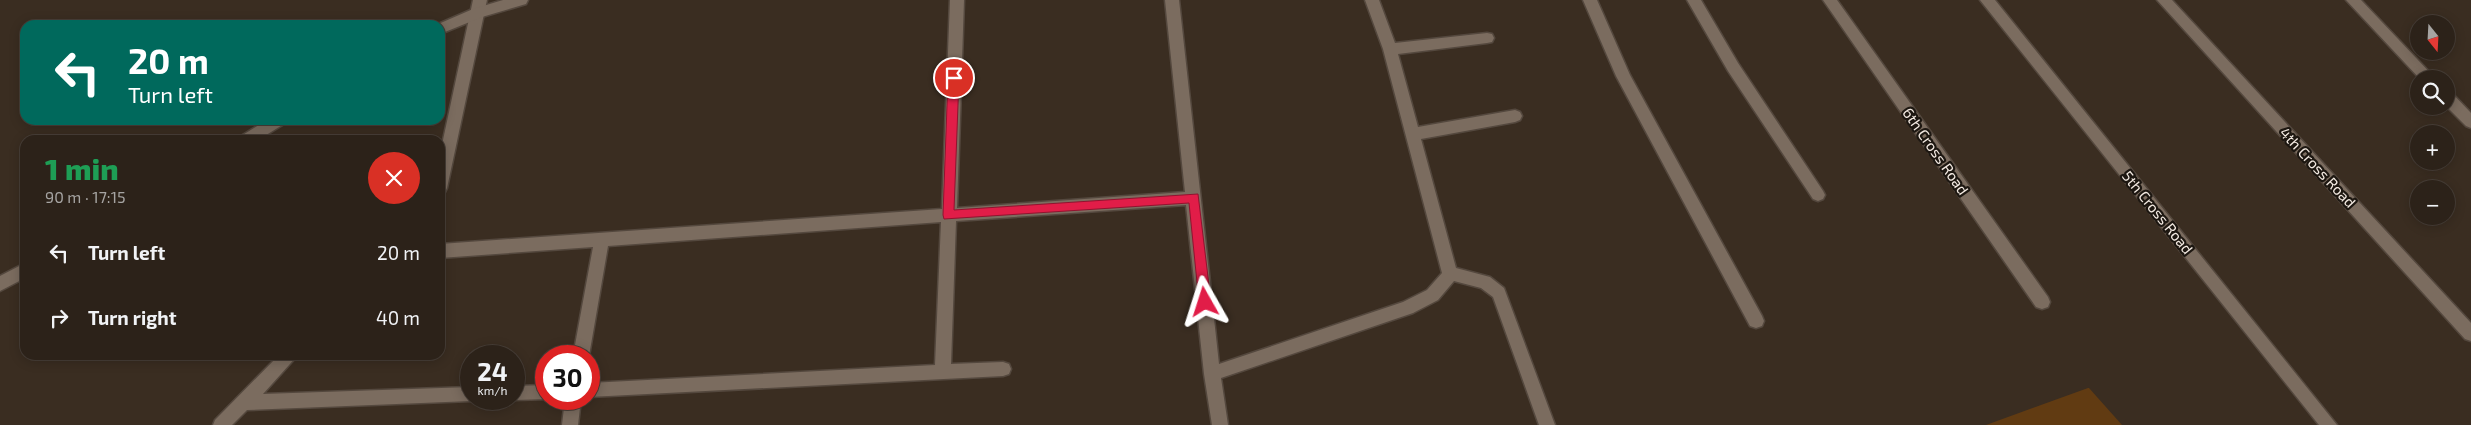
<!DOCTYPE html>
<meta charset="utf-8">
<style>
:root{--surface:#2c2219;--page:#342a22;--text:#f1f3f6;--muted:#a6a4a2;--line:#483f38}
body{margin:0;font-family:"Exo 2",sans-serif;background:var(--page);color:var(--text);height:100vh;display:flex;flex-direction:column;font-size:19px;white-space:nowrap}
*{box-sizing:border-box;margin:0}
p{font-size:16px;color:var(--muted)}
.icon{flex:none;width:28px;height:28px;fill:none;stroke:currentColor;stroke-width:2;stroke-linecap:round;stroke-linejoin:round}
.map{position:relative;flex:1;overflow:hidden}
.side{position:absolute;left:20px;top:135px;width:425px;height:225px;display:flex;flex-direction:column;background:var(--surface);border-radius:15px;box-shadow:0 2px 12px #0003,0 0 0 1px var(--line)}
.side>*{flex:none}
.banner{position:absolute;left:20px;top:20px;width:425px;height:105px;border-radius:15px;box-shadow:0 2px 12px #0003,0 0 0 1px var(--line);background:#00695c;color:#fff;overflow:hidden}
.needle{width:32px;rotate:162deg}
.fabs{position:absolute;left:2410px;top:15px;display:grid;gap:10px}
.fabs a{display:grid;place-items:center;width:45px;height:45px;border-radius:50%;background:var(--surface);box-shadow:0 2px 12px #0003,0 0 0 1px var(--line);font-size:25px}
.speed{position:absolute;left:460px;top:345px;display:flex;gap:10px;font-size:25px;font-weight:700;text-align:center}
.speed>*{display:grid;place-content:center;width:65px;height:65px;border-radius:50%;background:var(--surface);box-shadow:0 2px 12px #0003,0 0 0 1px var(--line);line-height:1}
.speed small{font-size:12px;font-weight:400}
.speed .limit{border:8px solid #d22;background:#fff;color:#111}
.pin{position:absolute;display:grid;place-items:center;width:42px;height:42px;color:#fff;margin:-21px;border:2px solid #fff;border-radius:50%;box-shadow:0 1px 5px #0007}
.me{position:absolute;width:55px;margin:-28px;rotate:354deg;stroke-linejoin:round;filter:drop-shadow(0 0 4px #0008)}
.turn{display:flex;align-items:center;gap:18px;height:105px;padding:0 25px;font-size:22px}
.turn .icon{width:65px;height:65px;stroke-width:2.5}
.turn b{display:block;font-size:35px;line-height:42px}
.round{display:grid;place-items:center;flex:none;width:52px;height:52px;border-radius:26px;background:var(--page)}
.head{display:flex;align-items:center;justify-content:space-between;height:85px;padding:0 25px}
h1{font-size:30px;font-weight:800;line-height:38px;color:#1e9e55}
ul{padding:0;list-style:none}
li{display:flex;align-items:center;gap:15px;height:65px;padding:0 25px}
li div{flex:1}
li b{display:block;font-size:19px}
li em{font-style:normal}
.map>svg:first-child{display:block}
.green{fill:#613b12}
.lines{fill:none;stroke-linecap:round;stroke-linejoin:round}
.minor-casing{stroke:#54483e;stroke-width:3}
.tertiary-casing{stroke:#54483e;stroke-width:3}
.minor{fill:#7b6c5f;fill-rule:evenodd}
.tertiary{fill:#7b6c5f;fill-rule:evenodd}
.route{fill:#e11d48;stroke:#92132f}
.labels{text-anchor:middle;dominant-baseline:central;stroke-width:4.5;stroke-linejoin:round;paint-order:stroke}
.street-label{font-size:15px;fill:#f4ebe3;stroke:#1d1711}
</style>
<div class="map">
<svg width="2471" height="425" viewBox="0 0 2471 425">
<rect width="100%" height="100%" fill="#3a2d21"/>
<path class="green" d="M2089,388l33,37h-136l102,-37z"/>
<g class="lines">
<g class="minor-casing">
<path id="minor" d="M473,0h14l-40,188 -2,4 -5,2v-40z
M950,0h14l-7,208 228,-16 -20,-192h14l40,364 184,-62 24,-12 15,-17 -59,-224 -18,-49h14l16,43 92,-10 5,1 2,4 -2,4 -5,1 -89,11 20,73 97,-17 5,2 2,4 -2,4 -5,2 -94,17 35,129 34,9 14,11 51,137h-16l-46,-128 -12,-9 -27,-7 -16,19 -25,13 -192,65 7,47h-16l-8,-51 -18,-169 -230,16 -5,143 52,-2 6,2 2,5 -2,5 -6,2 -414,21v-14l346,-18 6,-143 -333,24 -19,110h-16l20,-109 -153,11v-14l502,-35z
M1583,0h14l33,75 132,241 2,5 -2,5 -6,2 -6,-2 -134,-250z
M1687,0h14l37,63 85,128 2,4 -2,4 -5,2 -5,-2 -85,-128z
M1823,0h14l211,297 2,5 -2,5 -6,2 -6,-2z
M1980,0h15l342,425h-18z
M2157,0h15l299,323v18l-6,-2z
M2346,0h15l75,79h-16z
M2446,90l5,2 20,21v15l-5,-2 -20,-20z
M279,355h19l-35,39 208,-7v12h6l-6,2 -224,9 -15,15h-19l2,-5z
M546,385l2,14 -34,1 -5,-1h5v-13z
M565,399h16l-3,26h-16z"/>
</g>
<g class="tertiary-casing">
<path id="tertiary" d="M503,0h25l-2,4 -44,13 -42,17v-9h-4l37,-16z
M267,120h19l-2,4 -26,16h-19l2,-4z
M25,263v15l-25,13v-15z"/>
</g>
<use href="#minor" class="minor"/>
<use href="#tertiary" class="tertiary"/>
</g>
<path class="route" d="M954,74l5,4 -5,132 244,-16 13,108 -2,4 -4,1 -6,-5 -10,-99 -245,16 -1,-4 5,-137z"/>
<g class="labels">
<g class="street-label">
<text transform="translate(1936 151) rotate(55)">6th Cross Road</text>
<text transform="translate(2318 167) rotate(47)">4th Cross Road</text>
<text transform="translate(2158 212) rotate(51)">5th Cross Road</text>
</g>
</g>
</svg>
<div class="fabs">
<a><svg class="needle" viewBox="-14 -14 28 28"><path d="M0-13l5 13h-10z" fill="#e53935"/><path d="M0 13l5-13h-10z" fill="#a6a4a2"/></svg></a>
<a><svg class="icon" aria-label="search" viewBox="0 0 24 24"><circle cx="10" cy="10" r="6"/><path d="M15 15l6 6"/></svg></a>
<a>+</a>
<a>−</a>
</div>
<div class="speed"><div>24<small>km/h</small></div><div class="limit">30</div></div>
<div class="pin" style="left:954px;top:78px;background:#d93025"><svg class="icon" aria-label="arrive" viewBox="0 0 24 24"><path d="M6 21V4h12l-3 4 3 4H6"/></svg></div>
<svg class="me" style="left:1205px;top:302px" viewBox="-20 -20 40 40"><path d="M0-17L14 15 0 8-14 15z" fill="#e11d48" stroke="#fff" stroke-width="4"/></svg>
<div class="banner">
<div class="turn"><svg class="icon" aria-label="left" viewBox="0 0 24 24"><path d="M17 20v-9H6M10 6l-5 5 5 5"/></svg><div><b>20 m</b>Turn left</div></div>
</div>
<section class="side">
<div class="head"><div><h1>1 min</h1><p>90 m · 17:15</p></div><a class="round" style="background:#d93025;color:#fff"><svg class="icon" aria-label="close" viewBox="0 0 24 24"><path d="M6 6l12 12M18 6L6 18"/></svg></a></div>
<ul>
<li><svg class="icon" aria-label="left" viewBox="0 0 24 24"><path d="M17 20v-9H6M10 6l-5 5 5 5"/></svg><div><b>Turn left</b></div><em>20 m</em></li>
<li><svg class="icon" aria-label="right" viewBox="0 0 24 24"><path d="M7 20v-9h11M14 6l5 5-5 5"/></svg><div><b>Turn right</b></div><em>40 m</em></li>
</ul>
</section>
</div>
